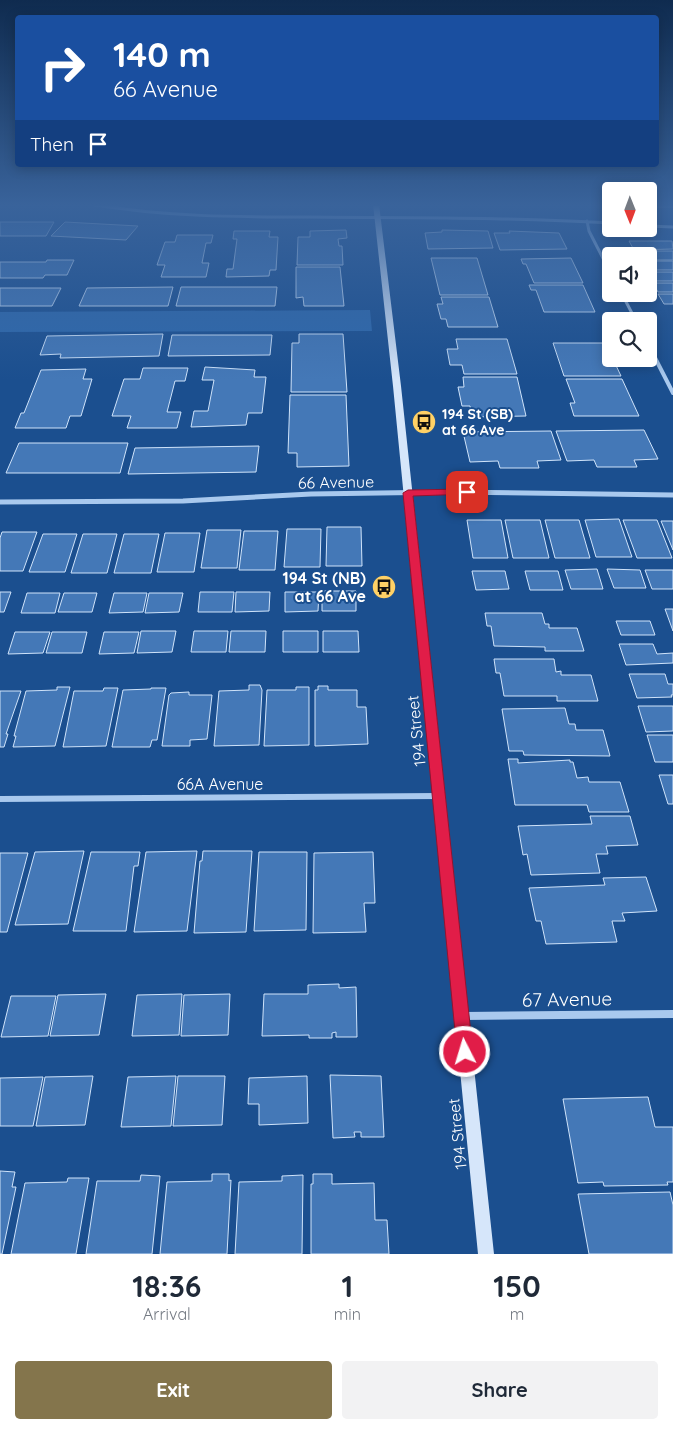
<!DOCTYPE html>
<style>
:root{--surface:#fff;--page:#f2f2f3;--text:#1f2937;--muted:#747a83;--accent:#84754c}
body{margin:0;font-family:Quicksand,sans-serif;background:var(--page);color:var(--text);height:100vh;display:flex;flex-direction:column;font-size:19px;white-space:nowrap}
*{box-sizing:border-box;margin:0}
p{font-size:16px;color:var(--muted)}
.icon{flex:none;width:28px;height:28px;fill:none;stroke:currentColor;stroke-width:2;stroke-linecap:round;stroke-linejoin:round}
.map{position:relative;height:1254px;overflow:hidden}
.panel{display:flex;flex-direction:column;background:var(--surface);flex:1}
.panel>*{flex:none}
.top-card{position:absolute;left:15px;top:15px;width:644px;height:152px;border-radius:5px;box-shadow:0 2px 12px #0003;background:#1a4fa0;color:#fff;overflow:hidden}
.needle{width:32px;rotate:179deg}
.fabs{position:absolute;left:602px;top:182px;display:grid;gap:10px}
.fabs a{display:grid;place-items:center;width:55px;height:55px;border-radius:5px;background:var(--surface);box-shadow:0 2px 12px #0003;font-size:25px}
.pin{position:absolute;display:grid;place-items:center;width:42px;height:42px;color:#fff;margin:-21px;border-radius:10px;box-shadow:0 2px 8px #0006}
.me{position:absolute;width:55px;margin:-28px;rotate:355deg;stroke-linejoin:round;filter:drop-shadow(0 0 4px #0008)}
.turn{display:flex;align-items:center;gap:18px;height:105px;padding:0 15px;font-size:22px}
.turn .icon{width:65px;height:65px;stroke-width:2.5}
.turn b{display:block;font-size:35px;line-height:42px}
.then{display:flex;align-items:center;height:48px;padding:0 15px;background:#0003;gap:10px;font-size:19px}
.eta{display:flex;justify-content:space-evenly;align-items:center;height:85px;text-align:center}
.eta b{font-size:30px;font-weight:700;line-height:35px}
.cta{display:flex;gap:10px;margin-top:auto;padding:10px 15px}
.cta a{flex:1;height:58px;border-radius:5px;background:var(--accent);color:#fff;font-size:20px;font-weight:700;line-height:58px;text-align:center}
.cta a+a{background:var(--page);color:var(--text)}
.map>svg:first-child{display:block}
.green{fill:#2e69ad}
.building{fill:#4478b7;stroke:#cfe3fa}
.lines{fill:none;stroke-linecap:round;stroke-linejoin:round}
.street-far4{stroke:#a9c9ee;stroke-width:3}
.street-far3{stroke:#a9c9ee;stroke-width:4}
.street-far2{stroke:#a9c9ee;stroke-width:5}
.street-far1{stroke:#a9c9ee;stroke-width:6}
.street{stroke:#a9c9ee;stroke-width:8}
.secondary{fill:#d6e6fa;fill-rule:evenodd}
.route{fill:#e11d48;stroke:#92132f}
.labels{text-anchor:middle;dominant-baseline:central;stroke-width:4;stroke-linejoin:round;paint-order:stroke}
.far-poi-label{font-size:14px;font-weight:bold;fill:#fff;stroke:#1b4f8f;text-anchor:start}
.street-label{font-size:16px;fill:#fff;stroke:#1b4f8f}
.poi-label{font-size:16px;font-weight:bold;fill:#fff;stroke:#1b4f8f;text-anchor:end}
.near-street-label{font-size:19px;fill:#fff;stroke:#1b4f8f}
</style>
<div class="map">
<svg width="673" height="1254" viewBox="0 0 673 1254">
<rect width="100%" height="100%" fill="#1b4f8f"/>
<path class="green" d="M370,310l2,21 -372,1v-20z"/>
<path class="building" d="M649,204h24v3h-24z
M0,222h54l-8,14h-46z
M65,222l73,4 -12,14 -75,-4z
M346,230l1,8 -9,1 1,7h3l1,19h-46l1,-28h12v-6z
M442,230l46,1 5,17 -65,1 -3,-16 17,-1z
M234,231h36l-1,6h9l-2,33h-6l-1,6 -43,1 1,-8h6l4,-30h-4z
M509,231l50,2 8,16 -67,1 -6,-17h16z
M177,235h36l-2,8h-5l-4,20h7l-3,14h-45l4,-12h-8l8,-23h10z
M629,241h43l1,8 -39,1z
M635,251h38v9h-24v-4h-12z
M431,258h46l11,37h-48z
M571,258l12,25h-49l-8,-19h-3l-2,-5z
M47,260h27l-7,15h-22l-2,3h-43v-16h46z
M649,261h24v9h-24z
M296,267h44l4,39h-40l-1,-9 -7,1z
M649,272h24v9h-22z
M653,283h20v9h-15z
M529,285h54l12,27h-51l-8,-22h-5z
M173,287l-5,19h-89l8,-18z
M181,287h96l-2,19h-99z
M0,288h61l-9,18h-52z
M658,294h15v10h-9z
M441,297h48l9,30h-50l-2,-8h-5l-4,-15h6z
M163,334l-4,22 -99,2 1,-4 -21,1 7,-19z
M299,334h44l4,58h-56l1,-49h7z
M172,335h100l-2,20 -102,1z
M456,339h51l10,35h-53l-2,-9h-12l-3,-16h11z
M553,343h54l4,16h2l8,17h-57z
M205,367l50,3 -1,7h12l-4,36h-14l-2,12 -55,2 3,-16h14l6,-31h-12z
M143,368h45l-3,13h-10l-8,31h14l-4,16h-50l4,-12h-19l12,-37h16z
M86,369l-3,10h9l-11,37h-11l-4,12h-51l6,-15h3l17,-43z
M463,377h54l9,39 -54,1 -2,-11h-8l-4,-19h6z
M566,379h56l17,37h-65l-4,-13h5z
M290,395h56l3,71 -52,1v-14h-9z
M644,430l14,29 -24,1 3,7h-40l-3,-7 -27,1 -11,-30z
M551,431l10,29 -24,1 2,7h-39l-2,-7 -28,1 -7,-30z
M19,443h109l-8,30h-114z
M259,446l-3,26 -128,2 7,-26z
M619,519l13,38h-36l-11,-37z
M467,520h34l7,38h-35z
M505,520h35l9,38h-36z
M545,520h34l11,38h-35z
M623,520h34l15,38h-35z
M661,521h12v29z
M327,527h34l1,39h-36z
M287,529h34l-1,38h-36z
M207,530h34l-4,38h-36z
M244,531h34l-3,39h-36z
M2,532h35l-14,39h-23v-33z
M165,533h35l-6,39h-37z
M43,534h34l-12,38h-36z
M83,534h34l-10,39h-36z
M124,534h35l-8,39h-37z
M597,569l6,20h-32l-6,-19z
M607,569l33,1 6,18h-32z
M645,570h28v19h-21z
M472,571h33l4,18 -33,1z
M525,571h33l5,19h-33z
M322,591h34v20h-34z
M0,592h11l-7,20h-4z
M200,592h34l-2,20h-34z
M236,592h34l-1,19 -34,1z
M285,592h34l-1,19 -33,1z
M27,593h33l-5,20h-34z
M64,593h33l-5,19h-34z
M114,593h33l-4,19 -34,1z
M149,593h34l-4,19 -34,1z
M665,609h8v22z
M485,613h57l3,11h4v4h28l7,23h-39v-4l-51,-1 -3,-20h-4z
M616,621h34l5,14h-34z
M141,631h35l-4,21 -35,1z
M194,631h34l-2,21h-35z
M231,631h35l-1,21h-36z
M283,631h35v21h-35z
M323,631h35l1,21h-36z
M15,632h35l-7,21 -35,1z
M52,632h35l-5,21h-36z
M104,632h35l-5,21 -35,1z
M619,644h34l4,10 16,-1v10l-47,2z
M494,659h60l2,13 5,-1v4h30l7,26h-41v-5h-53l-4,-23h-4z
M629,674h36l3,10h5v11h-2l1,2 -35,1z
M249,685h11l2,5 -3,55 -45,1 5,-55 30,-1z
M318,686h10v4h29v17h9l2,37 -53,2v-56h3z
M57,687h13l-15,59 -42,1 3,-11h-2l12,-45 31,-1z
M296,687h13v58l-45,1 3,-56h29z
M104,688h14l-12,58 -43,1 11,-56h29z
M151,688h15l-9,52h-5l-2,7h-38l11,-57 28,-1z
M0,691h21l-15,43h2l-4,13h-4z
M189,692v3h23l-5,44 -17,1v6h-28l7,-51 2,-2z
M638,706h35v25l-27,1z
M565,708l4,16h6l1,6h27l7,26 -86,-1 -1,-4h-14l-7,-42z
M647,735h26v27h-18z
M508,759h10v4l52,-3v2h3l4,16 11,-1 1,5h31l9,30h-40l-2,-7h-72z
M659,775h14v29h-5z
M590,816h40l8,29 -32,1 2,8h-12l4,19 -69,2 -4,-21 -4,1 -5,-29 74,-2z
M84,851l-16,73 -53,1 20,-73z
M197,851l-10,80 -53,1 12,-80z
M203,851h49l-6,81 -52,1 6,-72h2z
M91,852h49l-2,14h-4l-8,65h-53z
M259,852h48l-1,78 -52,1z
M373,852l2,51h-11l2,29 -53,1 1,-80z
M0,853h28l-21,79h-7z
M646,877l11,34 -35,2 3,8h-13l5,21 -71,2 -5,-23h-5l-7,-33 76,-3 -2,-7z
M339,984v4l17,-1 1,50h-21v-5l-4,1v5h-23v-3l-47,1 2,-42h44v-9z
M106,994l-7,41 -49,1 8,-41z
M182,994l-3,41 -47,1 5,-41z
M230,994l-2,41 -47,1 3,-41z
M11,996h45l-8,40 -47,1z
M330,1075l51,1 3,61h-23v-5h-7l1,5 -22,1z
M93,1076l-8,49 -49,1 9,-49z
M176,1076l-5,50 -50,1 7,-50z
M178,1076h47l-3,49 -49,1z
M307,1076l1,47 -49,2v-21h-11l1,-26z
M43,1077l-10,49h-33v-48z
M648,1097l7,30h18v55h-6l1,3 -64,1 -1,-4 -25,1 -15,-84z
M0,1171l15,1 -3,15h4l-14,67h-2z
M212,1174h17v7l2,-1 -4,74h-67l7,-72 45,-1z
M313,1174h19v10l42,-1 1,37h12l2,34h-78v-70h2z
M141,1175l19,1 -8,78h-66l11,-73h43z
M303,1175l-1,79h-67l4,-72 43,-1v-5z
M68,1178h21l-13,76h-65l14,-71 42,-1z
M670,1192l3,13v49h-84l-11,-60z"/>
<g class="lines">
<path class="street-far4" d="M90,204c74,13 148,13 222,13 100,1 199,0 299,6
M587,221l2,10 22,43
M649,226l24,1
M622,294l14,27"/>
<path class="street-far3" d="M649,346l24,47"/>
<path class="street-far2" d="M0,502l183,-1 128,-7 137,-2 225,3"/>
<path class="street-far1" d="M0,799l439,-3"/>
<path class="street" d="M464,1016l209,-2"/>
<path class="secondary" d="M373,204h6l22,182 93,868h-16l-85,-868z"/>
</g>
<linearGradient id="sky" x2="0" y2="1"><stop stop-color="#0f2b4f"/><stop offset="0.54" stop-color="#39639b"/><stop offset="1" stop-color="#39639b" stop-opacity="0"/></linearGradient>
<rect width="673" height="380" fill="url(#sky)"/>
<path class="route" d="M467,489l5,3 -2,2 -57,2 60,556 -2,5 -6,2 -6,-2 -2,-5 -54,-559 5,-3z"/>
<defs>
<g id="bus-disc" transform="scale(1.25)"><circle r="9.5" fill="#ffd166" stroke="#1b4f8f"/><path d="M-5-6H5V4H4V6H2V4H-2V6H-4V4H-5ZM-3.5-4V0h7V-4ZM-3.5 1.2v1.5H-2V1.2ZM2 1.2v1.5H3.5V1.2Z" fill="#111"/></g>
</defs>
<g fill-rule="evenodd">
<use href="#bus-disc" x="424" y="422"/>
<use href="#bus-disc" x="384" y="587"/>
</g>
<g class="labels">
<g class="far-poi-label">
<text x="442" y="414">194 St (SB)<tspan x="442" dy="16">at 66 Ave</tspan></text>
</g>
<g class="street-label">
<text transform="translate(336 482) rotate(-1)">66 Avenue</text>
<text transform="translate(416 731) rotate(-96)">194 Street</text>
<text x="220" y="784">66A Avenue</text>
<text transform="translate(457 1134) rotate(-96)">194 Street</text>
</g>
<g class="poi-label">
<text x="366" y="578">194 St (NB)<tspan x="366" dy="18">at 66 Ave</tspan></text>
</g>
<g class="near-street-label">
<text transform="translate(567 999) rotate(-1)">67 Avenue</text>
</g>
</g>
</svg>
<div class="fabs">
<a><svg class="needle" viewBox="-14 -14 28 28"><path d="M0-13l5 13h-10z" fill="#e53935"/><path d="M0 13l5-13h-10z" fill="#747a83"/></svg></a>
<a><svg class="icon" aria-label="sound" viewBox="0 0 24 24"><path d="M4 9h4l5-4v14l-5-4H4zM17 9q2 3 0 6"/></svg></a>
<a><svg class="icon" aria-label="search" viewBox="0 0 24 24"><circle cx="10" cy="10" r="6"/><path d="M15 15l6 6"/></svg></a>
</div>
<div class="pin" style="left:467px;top:492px;background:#d93025"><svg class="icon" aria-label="arrive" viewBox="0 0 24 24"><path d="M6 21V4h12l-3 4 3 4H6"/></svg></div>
<svg class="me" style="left:465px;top:1052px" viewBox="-20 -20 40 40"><circle r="17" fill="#e11d48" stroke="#fff" stroke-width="3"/><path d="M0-11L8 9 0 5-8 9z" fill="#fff"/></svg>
<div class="top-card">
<div class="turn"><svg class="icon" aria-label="right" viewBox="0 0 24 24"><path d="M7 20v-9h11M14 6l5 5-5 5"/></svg><div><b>140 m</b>66 Avenue</div></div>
<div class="then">Then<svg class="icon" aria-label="arrive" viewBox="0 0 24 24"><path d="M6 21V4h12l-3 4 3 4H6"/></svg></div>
</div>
</div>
<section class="panel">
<div class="eta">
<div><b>18:36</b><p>Arrival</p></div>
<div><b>1</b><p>min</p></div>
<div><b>150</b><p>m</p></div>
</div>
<div class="cta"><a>Exit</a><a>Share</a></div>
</section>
